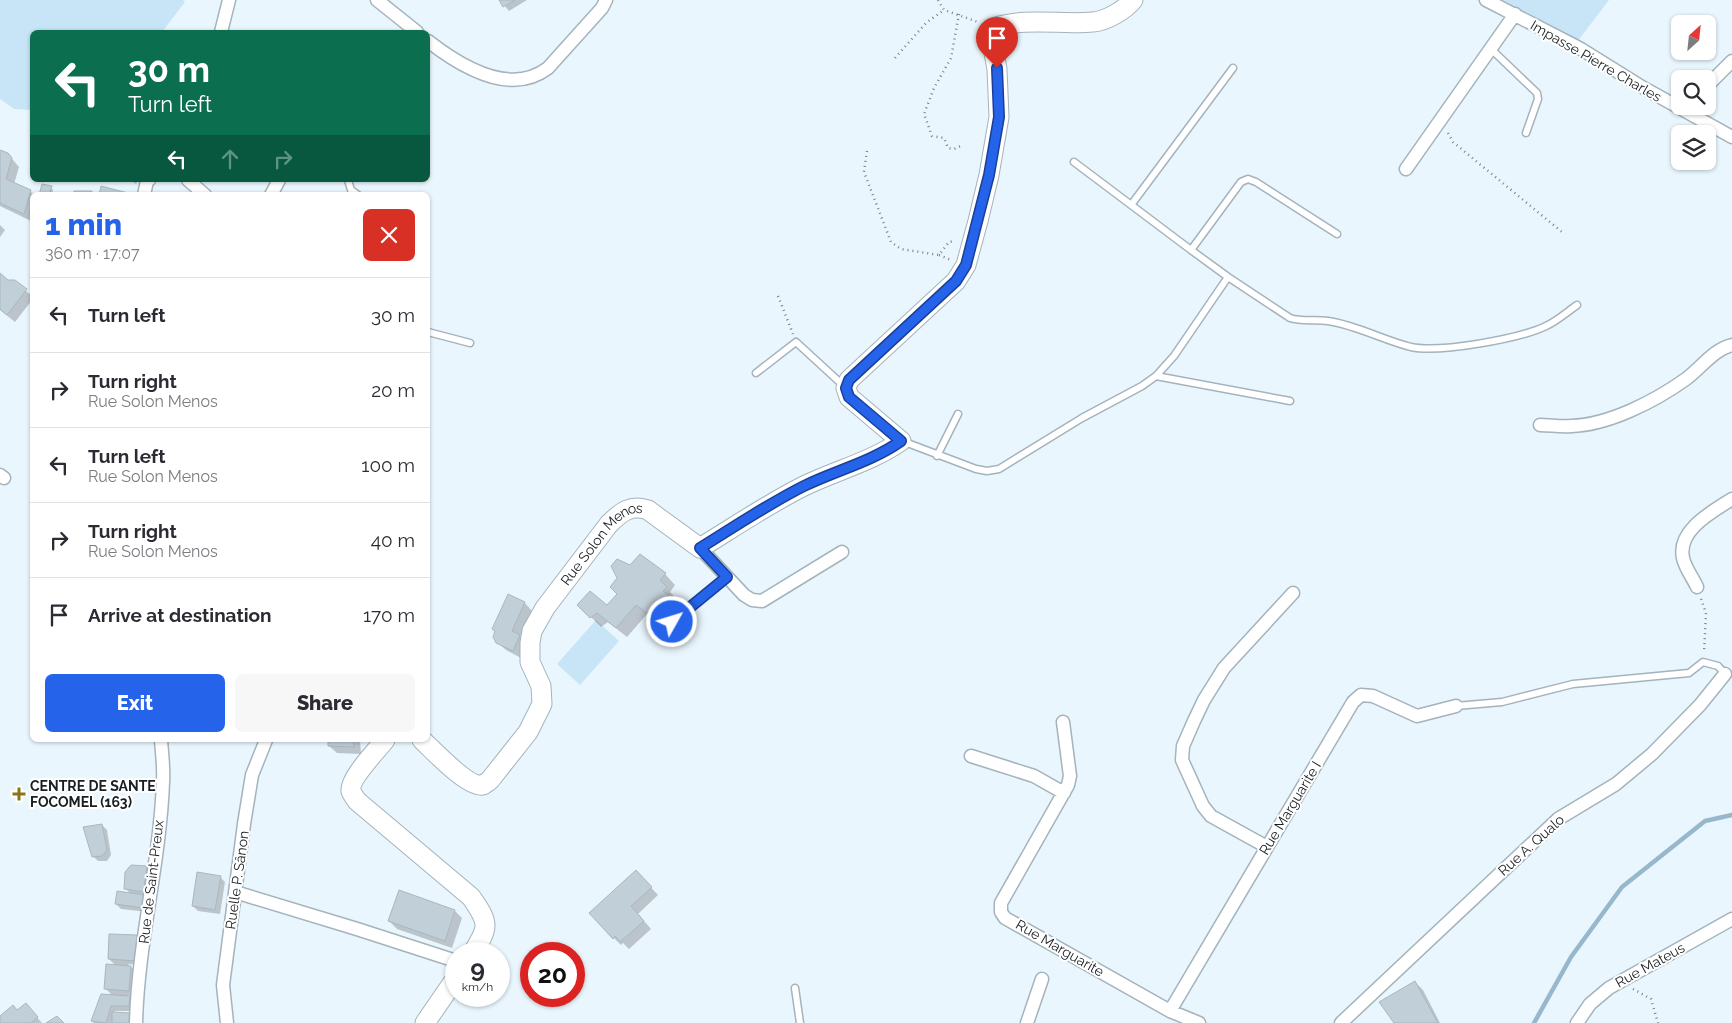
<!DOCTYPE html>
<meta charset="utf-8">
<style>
:root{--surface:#fff;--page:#f7f7f7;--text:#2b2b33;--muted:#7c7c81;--line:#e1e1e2;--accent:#2563eb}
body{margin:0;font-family:Raleway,sans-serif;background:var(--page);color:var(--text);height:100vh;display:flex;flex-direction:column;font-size:19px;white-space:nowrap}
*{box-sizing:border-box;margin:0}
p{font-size:16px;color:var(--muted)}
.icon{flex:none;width:28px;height:28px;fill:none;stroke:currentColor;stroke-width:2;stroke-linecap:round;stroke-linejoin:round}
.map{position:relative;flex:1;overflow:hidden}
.side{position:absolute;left:30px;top:192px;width:400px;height:550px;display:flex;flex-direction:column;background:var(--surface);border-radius:8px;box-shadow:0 1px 4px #0004}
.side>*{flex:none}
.guide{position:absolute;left:30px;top:30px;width:400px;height:152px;border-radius:8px;box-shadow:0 1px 4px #0004;background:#0b6e4f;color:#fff;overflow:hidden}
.needle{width:32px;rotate:27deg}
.tools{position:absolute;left:1671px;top:15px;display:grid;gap:10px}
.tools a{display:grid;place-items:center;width:45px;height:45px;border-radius:8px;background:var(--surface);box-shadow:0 1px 4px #0004;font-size:25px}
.speed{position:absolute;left:445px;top:942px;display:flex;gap:10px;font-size:25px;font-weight:700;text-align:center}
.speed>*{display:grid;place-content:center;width:65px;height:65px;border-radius:50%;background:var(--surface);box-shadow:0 1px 4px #0004;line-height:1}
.speed small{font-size:12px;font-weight:400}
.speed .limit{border:8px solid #d22;background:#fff;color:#111}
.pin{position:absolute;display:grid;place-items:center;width:42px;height:42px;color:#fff;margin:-51px -21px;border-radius:50% 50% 50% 0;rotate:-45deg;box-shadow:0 0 5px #0007}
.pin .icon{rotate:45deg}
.me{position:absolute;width:55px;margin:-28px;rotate:51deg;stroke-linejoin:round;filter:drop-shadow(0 0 4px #0008)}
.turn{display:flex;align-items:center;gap:18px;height:105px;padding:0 15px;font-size:22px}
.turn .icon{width:65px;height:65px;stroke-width:2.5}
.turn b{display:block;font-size:35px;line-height:42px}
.lanes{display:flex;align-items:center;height:48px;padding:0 15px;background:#0003;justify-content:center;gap:25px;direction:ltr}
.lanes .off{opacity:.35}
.round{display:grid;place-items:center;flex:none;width:52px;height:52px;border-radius:8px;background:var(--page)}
.summary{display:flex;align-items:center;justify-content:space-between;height:85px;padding:0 15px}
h1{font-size:30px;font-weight:800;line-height:38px;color:var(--accent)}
.action{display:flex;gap:10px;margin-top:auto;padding:10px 15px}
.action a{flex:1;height:58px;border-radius:8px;background:var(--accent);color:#fff;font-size:20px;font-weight:800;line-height:58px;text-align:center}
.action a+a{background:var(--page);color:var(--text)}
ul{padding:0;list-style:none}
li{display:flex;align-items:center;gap:15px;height:75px;padding:0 15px;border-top:1px solid var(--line)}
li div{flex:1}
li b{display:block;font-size:19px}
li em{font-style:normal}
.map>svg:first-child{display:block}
.garden{fill:#c7e5f7}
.shadow{fill:#0003}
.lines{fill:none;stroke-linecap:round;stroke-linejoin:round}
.stream{stroke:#97b8cc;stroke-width:4.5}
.building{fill:#c1cfd9;stroke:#a9b7c0}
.lane-casing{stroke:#a4b3bc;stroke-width:9}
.street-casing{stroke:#a4b3bc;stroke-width:15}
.secondary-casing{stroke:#a4b3bc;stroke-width:21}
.path{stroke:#798287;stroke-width:2.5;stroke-dasharray:1 4;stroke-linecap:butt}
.lane{stroke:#fff;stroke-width:6}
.street{stroke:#fff;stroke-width:12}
.secondary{stroke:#fff;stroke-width:19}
.route-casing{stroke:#184099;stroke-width:12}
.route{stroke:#2563eb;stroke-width:9}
.poi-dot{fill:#897518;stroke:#fff;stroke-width:2}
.labels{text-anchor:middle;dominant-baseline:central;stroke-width:4;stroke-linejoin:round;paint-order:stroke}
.street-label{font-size:14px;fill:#191e22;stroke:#fff}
.poi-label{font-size:14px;font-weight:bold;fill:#191e22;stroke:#fff;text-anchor:start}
</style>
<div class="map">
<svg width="1732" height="1023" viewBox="0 0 1732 1023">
<rect width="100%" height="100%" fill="#e9f6fd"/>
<path class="garden" d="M0,0h183l2,2 -23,30h-130v78l-18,-1 -14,-10z
M1494,0h115l-32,42z
M596,620l23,21 -39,44 -23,-21z"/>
<path class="shadow" d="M500,0h27l-18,11z
M0,151l8,3 11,13 -5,17 16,7 4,4 -3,26 -31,-15z
M130,180h8l-2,4z
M51,188l2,2 -1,5h-11z
M0,225l5,5 -5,7z
M0,275l8,6 7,1 17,14v4l-17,22 -15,-12z
M630,567l35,7 10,11 -5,7 6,6 -2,2 10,11 -17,19 -20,-16 -20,23 -19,-15 -7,5 -22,-22 28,2 12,-13z
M509,596l16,7 7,8 -12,26 7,7 -6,14 -15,-8 -9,-8z
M329,740h31l1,14 -24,-1 -8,-7z
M102,825l5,5 4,25 -4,6h-9l-5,-5z
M146,867l5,5 -3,40 -27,-3 -5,-5 15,-10 -6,-6z
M220,877l5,5 -5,32 -22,-3 -5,-5z
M644,880l14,15 -20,19 13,15 -22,20 -6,-6 -2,2 -7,-7z
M455,911l7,7 -10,30 -55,-19 -8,-8z
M136,936l5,5 -1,24 -12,-1 8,8 -2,23h-7l7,7v9h-19l-2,12h-19l-2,-2 21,-25 -7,-7 10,-23 -7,-7z
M1415,982l8,8 17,33h-45z
M18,1012l15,1 9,10h-42v-5z"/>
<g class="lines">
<path class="stream" d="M1534,1023l37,-66 51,-70 83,-66 27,-6"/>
</g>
<path class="building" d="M499,0h16l-12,7z
M0,150l8,3 4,5 -6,21 25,11 -7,24 -24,-11z
M42,184l10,2 -3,9h-10z
M101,186l27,7 -1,2h-28z
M74,191h18l-1,4h-18z
M0,273l8,7h7l12,9 -20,26 -7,-6z
M640,554l26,19 -6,7 7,7 -4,4 12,9 -19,20 -20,-15 -20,23 -19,-15 -7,5 -13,-13 13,-14 17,14 10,-11 -7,-7 7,-9 -6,-12 6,-7 13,6z
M508,594l17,8 -13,29 8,4 -7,16 -17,-8 -3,-6 2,-6 -3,-2z
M328,740h25l1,7 -26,-1z
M102,824l5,26 -5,6 -10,1 -9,-30z
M131,865l16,1 -3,26 -20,-3 1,-17z
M636,870l16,17 -21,19 13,15 -24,21 -5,-6 -2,3 -24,-26z
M197,872l24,4 -6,34 -23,-4z
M399,890l56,20 -10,31 -57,-20z
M117,891l28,4 -2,13 -28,-4z
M109,934l28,1 -1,26 -28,-2z
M106,964l25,2 -2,25 -25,-2z
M1415,981l23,42h-44l-15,-21z
M101,994l29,2 -1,10h-18l-5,17 -15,-2z
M26,1003l12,14 -7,6h-31v-7l13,-11 4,5z
M112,1012l19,1v10h-19z
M57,1016l7,7h-18z"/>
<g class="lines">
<g class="lane-casing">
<path id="lane" d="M1491,49l46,44 1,6 -12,34
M1074,162l117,88
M348,180l3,10 7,5
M1131,205l102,-137
M1228,277l62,41c12,4 25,1 38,3 28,4 55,19 83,26 28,6 108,-8 135,-21 11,-5 21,-14 31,-21
M428,332l42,11
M756,373l40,-31 49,45
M1156,376l134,25
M902,441l74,28 11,2 12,-2 83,-51 60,-32 14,-10 18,-20 54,-79 -37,-27 50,-68 7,-3 8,3 81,52
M937,456l21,-42
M663,629l64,-52
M1456,706l46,-4 71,-18 116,-11 14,-11 15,4 7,8
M795,988l5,35"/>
</g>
<g class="street-casing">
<path id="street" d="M377,0l40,32
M1486,0l95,49 61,38 90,50
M221,32l8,-32
M428,41c32,25 82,56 120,27l54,-60 4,-8
M1708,85l24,-24
M1406,169l109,-155
M188,180l17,15
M144,195l3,-14 2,-1
M271,195l8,-15
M1540,425c10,0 21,2 31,1 38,-1 84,-25 115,-47 15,-11 28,-30 46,-34
M0,475l4,3
M700,548l44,47 8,5 10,1 80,-49
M1697,587c-4,-9 -12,-19 -14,-29 -6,-28 29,-46 49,-59
M1063,722l7,54 -2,9 -67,118v9l4,6 165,93 29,12
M971,756l63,20 30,17
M1267,847l-56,-31 -8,-10 -21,-46 1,-14 11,-25 10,-21 20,-32 69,-75
M235,892l122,37 99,32
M1170,1011l183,-309 8,-7 12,1 44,20 39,-10
M136,1023c2,-81 24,-160 27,-241 1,-14 -1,-28 -2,-42
M227,1023l-4,-38 21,-161 8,-49 14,-35
M1027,1023l15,-44
M1341,1023l217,-204 58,-35 36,-30 48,-49 25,-31
M1577,1023l13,-19 19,-16 123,-69"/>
</g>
<g class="secondary-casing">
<g id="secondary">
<path d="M385,740c-8,10 -36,39 -34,51 1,3 4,7 6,10l114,96c19,27 18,30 1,57"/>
<path id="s1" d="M422,740c11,10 46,48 61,45 0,0 6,-4 7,-5l38,-48 14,-28 -1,-18 -11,-24v-19l2,-12 13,-23 64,-84c12,-12 22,-20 39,-14l52,38c34,-21 68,-44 104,-62 33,-16 67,-24 97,-45l-52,-44 -3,-9 3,-8 107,-99 10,-16 12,-44 11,-46 10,-58 -2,-48 -6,-32 2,-9c33,-11 67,-3 100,-6 13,-1 32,-12 40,-22"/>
<path d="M425,1023l31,-45"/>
</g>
</g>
<path class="path" d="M938,0l6,10 34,12
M959,14l-8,44 -17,30 -10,26 8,22 12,2 4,10 6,1 9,-4
M895,58l31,-35 18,-13
M1448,133l5,9 109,90
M867,151l-3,21 27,70 10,7 38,6 10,-13 6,-1
M939,255l12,5
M778,296l15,38
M1701,599l5,14 -2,40
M1633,989l18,10 7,24"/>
<use href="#lane" class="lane"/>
<use href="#street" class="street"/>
<use href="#secondary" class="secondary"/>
</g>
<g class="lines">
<g class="route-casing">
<path id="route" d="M672,622l55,-45 -27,-29c34,-21 68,-44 104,-62 33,-16 67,-24 97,-45l-52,-44 -3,-9 3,-8 107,-99 10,-16 23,-90 10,-58 -2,-49"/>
</g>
<use href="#route" class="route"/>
</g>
<path class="poi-dot" d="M16.5 786.5h5v5h5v5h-5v5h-5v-5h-5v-5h5z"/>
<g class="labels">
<g class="street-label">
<text transform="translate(1596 61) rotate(30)">Impasse Pierre Charles</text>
<text stroke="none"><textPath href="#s1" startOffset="368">Rue Solon Menos</textPath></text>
<text transform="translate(1290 808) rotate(-59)">Rue Marguarite I</text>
<text transform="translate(1531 845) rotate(-42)">Rue A. Qualo</text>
<text transform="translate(237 880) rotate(-82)">Ruelle P. Sânon</text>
<text transform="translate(151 882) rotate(-83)">Rue de Saint-Preux</text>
<text transform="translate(1060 948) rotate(30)">Rue Marguarite</text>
<text transform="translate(1650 965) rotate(-29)">Rue Mateus</text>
</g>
<g class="poi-label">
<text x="30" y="786">CENTRE DE SANTE<tspan x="30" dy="16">FOCOMEL (163)</tspan></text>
</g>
</g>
</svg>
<div class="tools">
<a><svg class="needle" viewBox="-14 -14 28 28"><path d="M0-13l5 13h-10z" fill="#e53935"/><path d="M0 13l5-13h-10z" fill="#7c7c81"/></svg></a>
<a><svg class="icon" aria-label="search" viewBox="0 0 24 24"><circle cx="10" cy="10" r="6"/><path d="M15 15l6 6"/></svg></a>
<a><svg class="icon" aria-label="layers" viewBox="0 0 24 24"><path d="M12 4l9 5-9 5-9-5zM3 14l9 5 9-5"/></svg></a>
</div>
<div class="speed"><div>9<small>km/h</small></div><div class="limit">20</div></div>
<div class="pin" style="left:997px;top:68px;background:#d93025"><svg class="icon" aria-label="arrive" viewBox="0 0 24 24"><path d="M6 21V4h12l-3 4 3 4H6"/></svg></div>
<svg class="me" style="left:672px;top:622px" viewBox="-20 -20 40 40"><circle r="17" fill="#2563eb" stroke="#fff" stroke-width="3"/><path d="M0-11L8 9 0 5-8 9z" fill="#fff"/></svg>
<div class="guide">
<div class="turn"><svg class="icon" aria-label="left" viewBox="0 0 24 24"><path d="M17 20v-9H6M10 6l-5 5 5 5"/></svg><div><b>30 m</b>Turn left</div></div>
<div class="lanes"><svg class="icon" aria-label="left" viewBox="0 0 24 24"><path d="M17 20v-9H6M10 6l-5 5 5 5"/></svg><svg class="icon off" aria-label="ahead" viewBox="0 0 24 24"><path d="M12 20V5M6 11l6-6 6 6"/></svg><svg class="icon off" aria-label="right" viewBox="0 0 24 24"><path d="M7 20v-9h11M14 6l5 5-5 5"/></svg></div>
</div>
<section class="side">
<div class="summary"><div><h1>1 min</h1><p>360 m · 17:07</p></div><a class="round" style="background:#d93025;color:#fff"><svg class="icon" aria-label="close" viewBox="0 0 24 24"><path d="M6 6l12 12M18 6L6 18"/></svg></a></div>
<ul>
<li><svg class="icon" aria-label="left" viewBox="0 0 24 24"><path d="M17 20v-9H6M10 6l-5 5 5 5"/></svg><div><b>Turn left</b></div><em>30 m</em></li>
<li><svg class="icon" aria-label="right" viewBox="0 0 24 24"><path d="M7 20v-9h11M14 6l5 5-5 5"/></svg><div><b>Turn right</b><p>Rue Solon Menos</p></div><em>20 m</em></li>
<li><svg class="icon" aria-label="left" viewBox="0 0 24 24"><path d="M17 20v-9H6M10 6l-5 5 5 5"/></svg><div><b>Turn left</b><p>Rue Solon Menos</p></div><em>100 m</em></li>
<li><svg class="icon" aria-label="right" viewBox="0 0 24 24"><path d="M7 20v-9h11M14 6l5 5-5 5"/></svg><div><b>Turn right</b><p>Rue Solon Menos</p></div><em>40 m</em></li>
<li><svg class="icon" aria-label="arrive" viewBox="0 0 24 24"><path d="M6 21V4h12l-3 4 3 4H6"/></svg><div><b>Arrive at destination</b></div><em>170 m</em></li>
</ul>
<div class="action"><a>Exit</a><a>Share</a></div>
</section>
</div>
